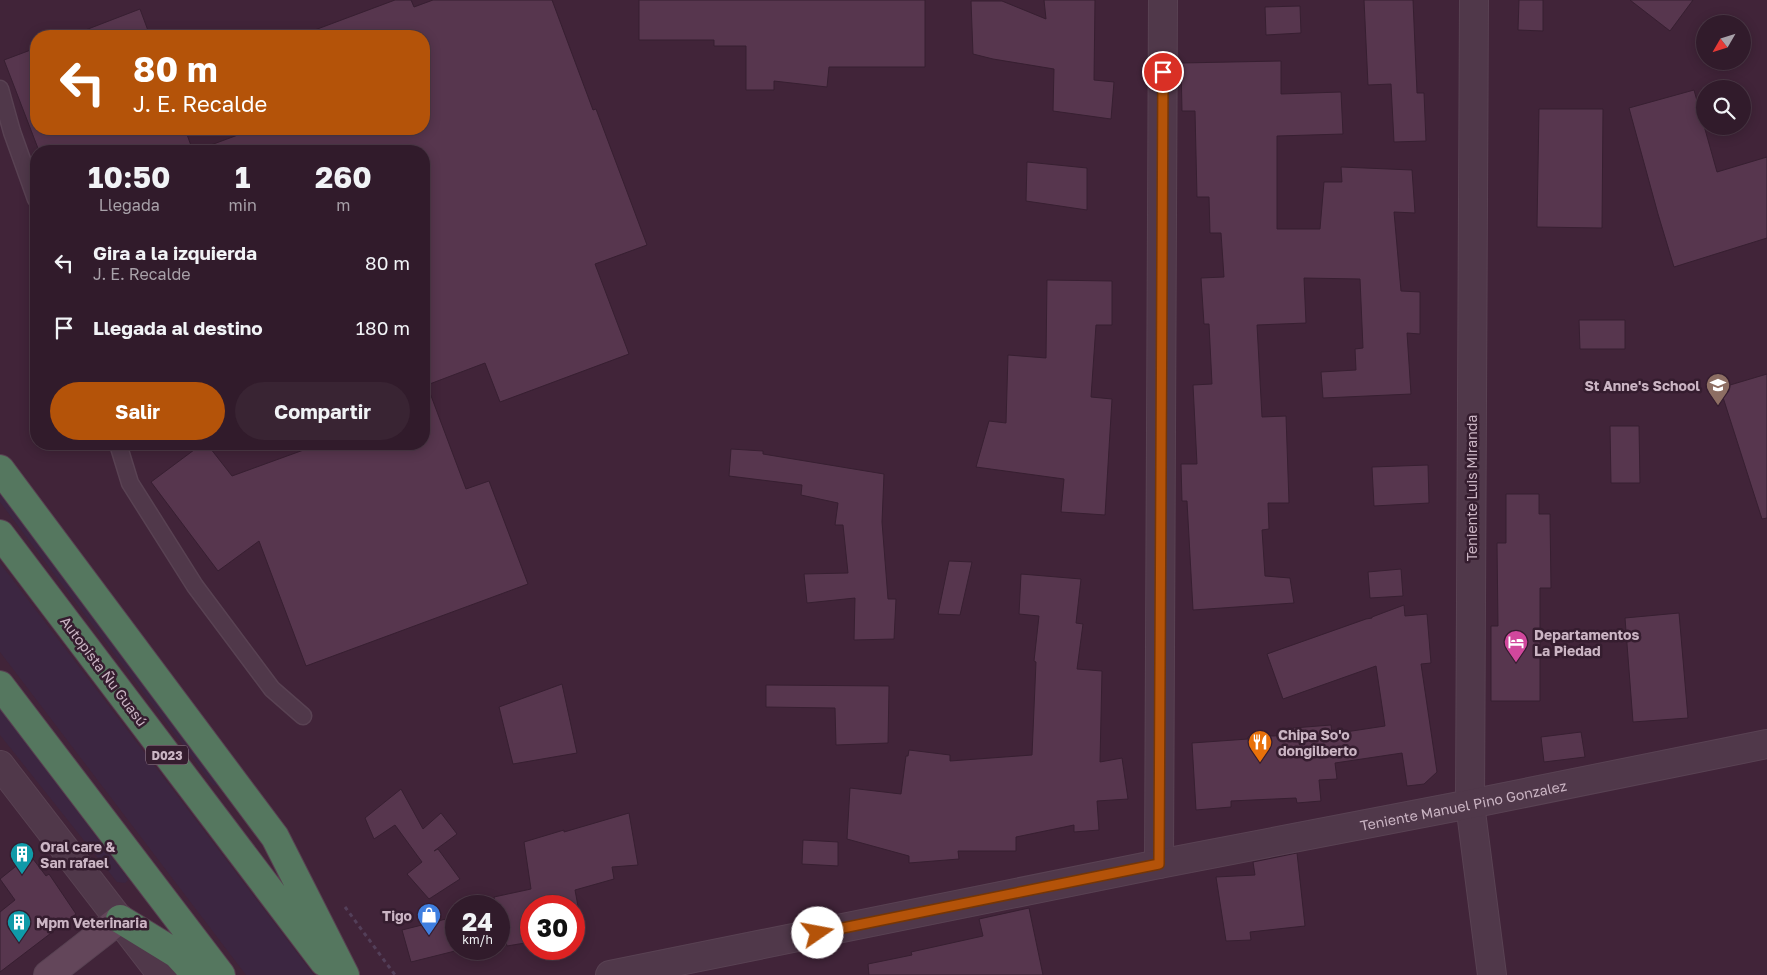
<!DOCTYPE html>
<html lang="es">
<meta charset="utf-8">
<style>
:root{--surface:#311b2b;--page:#392433;--text:#f1f3f6;--muted:#a8a1a9;--line:#4c3947;--accent:#b45309}
body{margin:0;font-family:"Golos Text",sans-serif;background:var(--page);color:var(--text);height:100vh;display:flex;flex-direction:column;font-size:19px;white-space:nowrap}
*{box-sizing:border-box;margin:0}
p{font-size:16px;color:var(--muted)}
.icon{flex:none;width:28px;height:28px;fill:none;stroke:currentColor;stroke-width:2;stroke-linecap:round;stroke-linejoin:round}
.map{position:relative;flex:1;overflow:hidden}
.details{position:absolute;left:30px;top:145px;width:400px;height:305px;display:flex;flex-direction:column;background:var(--surface);border-radius:20px;box-shadow:0 2px 12px #0003,0 0 0 1px var(--line)}
.details>*{flex:none}
.hud{position:absolute;left:30px;top:30px;width:400px;height:105px;border-radius:20px;box-shadow:0 2px 12px #0003,0 0 0 1px var(--line);background:#b45309;color:#fff;overflow:hidden}
.needle{width:32px;rotate:231deg}
.fabs{position:absolute;left:1696px;top:15px;display:grid;gap:10px}
.fabs a{display:grid;place-items:center;width:55px;height:55px;border-radius:50%;background:var(--surface);box-shadow:0 2px 12px #0003,0 0 0 1px var(--line);font-size:25px}
.speed{position:absolute;left:445px;top:895px;display:flex;gap:10px;font-size:25px;font-weight:700;text-align:center}
.speed>*{display:grid;place-content:center;width:65px;height:65px;border-radius:50%;background:var(--surface);box-shadow:0 2px 12px #0003,0 0 0 1px var(--line);line-height:1}
.speed small{font-size:12px;font-weight:400}
.speed .limit{border:8px solid #d22;background:#fff;color:#111}
.pin{position:absolute;display:grid;place-items:center;width:42px;height:42px;color:#fff;margin:-21px;border:2px solid #fff;border-radius:50%;box-shadow:0 1px 5px #0007}
.me{position:absolute;width:55px;margin:-28px;rotate:78deg;stroke-linejoin:round;filter:drop-shadow(0 0 4px #0008)}
.turn{display:flex;align-items:center;gap:18px;height:105px;padding:0 20px;font-size:22px}
.turn .icon{width:65px;height:65px;stroke-width:2.5}
.turn b{display:block;font-size:35px;line-height:42px}
.eta{display:flex;justify-content:space-evenly;align-items:center;height:85px;text-align:center}
.eta b{font-size:30px;font-weight:700;line-height:35px}
.action{display:flex;gap:10px;margin-top:auto;padding:10px 20px}
.action a{flex:1;height:58px;border-radius:30px;background:var(--accent);color:#fff;font-size:20px;font-weight:700;line-height:58px;text-align:center}
.action a+a{background:var(--page);color:var(--text)}
ul{padding:0;list-style:none}
li{display:flex;align-items:center;gap:15px;height:65px;padding:0 20px}
li div{flex:1}
li b{display:block;font-size:19px}
li em{font-style:normal}
.map>svg:first-child{display:block}
.green{fill:#3c2641}
.building{fill:#57364e;stroke:#371f31}
.lines{fill:none;stroke-linecap:round;stroke-linejoin:round}
.lane-casing{stroke:#594253;stroke-width:19}
.street-casing{stroke:#594253;stroke-width:30}
.secondary-casing{stroke:#594253;stroke-width:30}
.highway-casing{stroke:#584051;stroke-width:30}
.path{stroke:#533f59;stroke-width:3;stroke-dasharray:4 4;stroke-linecap:butt}
.lane{stroke:#50384a;stroke-width:16}
.street{stroke:#50384a;stroke-width:28}
.secondary{stroke:#63465a;stroke-width:28}
.highway{stroke:#55775f;stroke-width:28}
.route-casing{stroke:#753606;stroke-width:12}
.route{stroke:#b45309;stroke-width:9}
.labels{text-anchor:middle;dominant-baseline:central;stroke-width:5;stroke-linejoin:round;paint-order:stroke}
.shield{fill:#351d2f;stroke:#9e8797;stroke-width:1}
.shield-label{font-size:12px;font-weight:bold;fill:#cbb5c4}
.poi-label{font-size:14px;font-weight:bold;fill:#cbb5c4;stroke:#351d2f;text-anchor:start}
.street-label{font-size:14px;fill:#cbb5c4;stroke:#351d2f}
</style>
<div class="map">
<svg width="1767" height="975" viewBox="0 0 1767 975">
<rect width="100%" height="100%" fill="#412439"/>
<path class="green" d="M0,484l220,300 -2,2 -5,-1 -213,-283z
M0,563l314,412h-68l-246,-323z
M0,709l126,167 2,4 -3,3 -8,-1 -117,-147z"/>
<path class="building" d="M395,0h16l3,7 19,-7h119l41,110 3,-1 51,136 -52,19 34,90 -129,48 -15,-39 -58,22 39,104 23,-8 39,103 -222,82 -47,-125 -41,30 -67,-89 51,-38h5l25,32 88,-32h104v-293h-224v-2l54,-20h170v-93h-119l-1,-2z
M639,0h286v67h-96l-2,20 -53,-6v9h-28v-44h-32v-6h-75z
M1044,0h51l-1,80 20,2 -3,37 -58,-8 1,-42 -61,-10 -20,-5 -2,-53h31l44,18z
M1364,0h49l4,93h7l2,48 -32,1 -3,-58 -23,1z
M1519,0h24v31l-25,-1z
M1630,0h63l-23,31z
M1300,6l1,27 -35,2 -1,-28z
M140,9l10,27h-75v-2z
M36,48v81h149l8,22h-154l-35,-91z
M1281,61v33l60,-2 2,42 -66,2v93h43l4,-47h18l-1,-15 71,3 3,43 -21,-1 7,79 19,1v42l-13,-1 4,61 -88,4 -2,-26 35,-2 -1,-21 8,-1 -3,-69 -56,-1 2,45 -49,2 5,92 24,-1 3,87h-21l1,26 -7,1 3,46 25,2 4,25 -101,7 -6,-109h-5l-1,-37h16l-4,-79 19,-1 -3,-60h-5l-3,-46 23,-1 -3,-44h-11l-1,-36h-12l-2,-86h-13l-1,-48z
M1694,90l23,82 50,-15v81l-93,29 -16,-53 -29,-106z
M1539,109h64l-1,119 -65,-1z
M1027,162l60,6v42l-61,-9z
M1047,280l65,1v44h-16l-5,72 21,2 -7,116 -44,-3 3,-33 -88,-12 13,-46 17,2 2,-68 38,3z
M1579,320h46v29h-45z
M1767,374v144l-5,1 -42,-131z
M1610,426h29l1,57h-29z
M731,449l32,2v3l121,20 -2,48 6,77h8l-2,40 -40,1 1,-42 -48,5 -3,-29 44,-1 -5,-48h-8l3,-22 -37,-8 1,-10 -73,-9z
M1428,465l1,38 -55,3 -2,-39z
M1506,494h33v20h11l1,74h-11v113h-49v-75h7l-1,-83h9z
M949,561l23,1 -12,53 -22,-1z
M1401,569l2,27 -33,2 -2,-26z
M1021,574l60,5 -5,44 7,1 -6,45 25,2 -2,91 22,-4 6,41 -31,2 2,29 -25,2v-7l-58,12v14h-58l1,8 -50,4v-7l-62,-17 3,-51 51,6 5,-38h2l1,-6 41,5v6l82,-6 4,-93 -2,-1 5,-45 -20,-2z
M1404,605l1,11 22,-2 4,49 -10,1 16,108 -13,12 -17,2 -5,-33 -67,10 2,16 -18,1 2,21 -24,2 -1,-5 -65,3v6l-35,3 -4,-67 56,-4v-2l48,-2 -3,-7 38,-3 1,9 53,-8 -9,-60 -93,33 -16,-45 99,-35 6,-1v-1z
M1679,613l9,105 -55,4 -8,-104z
M562,684l15,69 -64,11 -14,-57z
M766,685l123,1 -1,57 -52,2 -1,-37 -69,-1z
M1581,732l4,25 -41,5 -3,-25z
M401,789l22,40 18,-16 16,21 -23,17 4,-2 22,30 -31,20 -22,-25 15,-12 -27,-37 -21,14 -9,-21z
M629,813l9,52 -26,2 2,12 -39,11 5,27 -3,1 1,16 -4,1v-29h-43v36l-24,4 -8,-31v-9h-3l-2,-9 37,-8 -7,-47 40,-12v2z
M803,840l35,2v24l-36,-2z
M1297,853l8,73 -55,6 1,8 -25,1 -10,-64 39,-2 -2,-13z
M30,855l16,21 3,-2 27,40 -76,58v-60l15,-12 -15,-21z
M1029,908l14,67h-174l-1,-11 44,-9 -1,-3 72,-16 -4,-17z
M450,918l6,23v8l3,1 -48,12 -9,-32z"/>
<g class="lines">
<g class="lane-casing">
<path id="lane" d="M0,89l12,43 24,67
M118,444l12,39 65,103 77,103 31,27"/>
</g>
<g class="street-casing">
<g id="street">
<path d="M1474,0l-4,804 22,171"/>
<path d="M0,765l162,210"/>
<path d="M1159,864l4,-864"/>
<path id="s1" d="M610,975l549,-111 311,-60 297,-60"/>
</g>
</g>
<g class="secondary-casing">
<path id="secondary" d="M48,975l72,-56"/>
</g>
<g class="highway-casing">
<path id="highway" d="M0,469l275,368 70,138
M0,534l324,428
M0,685l221,290
M120,919l57,35 19,21"/>
</g>
<path class="path" d="M345,907l50,68"/>
<use href="#lane" class="lane"/>
<use href="#street" class="street"/>
<use href="#secondary" class="secondary"/>
<use href="#highway" class="highway"/>
</g>
<g class="lines">
<g class="route-casing">
<path id="route" d="M818,933l341,-69 4,-792"/>
</g>
<use href="#route" class="route"/>
</g>
<defs>
<g id="school-pin" transform="scale(1.25)"><path d="M0 17L-7.5 6A9.5 9.5 0 1 1 7.5 6Z" fill="#8d6e63" stroke="#351d2f"/><path d="M0-5L7-2L0 1L-7-2ZM-4 1L0 2.5L4 1V4Q0 6-4 4Z" fill="#fff"/></g>
<g id="hotel-pin" transform="scale(1.25)"><path d="M0 17L-7.5 6A9.5 9.5 0 1 1 7.5 6Z" fill="#d1479c" stroke="#351d2f"/><path d="M-6-4.5h1.5V1H6V5H4.5V3h-9V5H-6ZM-4 0a1.8 1.8 0 1 1 3.6 0ZM.5 0V-2.5h3Q6-2.5 6 0Z" fill="#fff"/></g>
<g id="restaurant-pin" transform="scale(1.25)"><path d="M0 17L-7.5 6A9.5 9.5 0 1 1 7.5 6Z" fill="#e8710a" stroke="#351d2f"/><path d="M-5-6h1v4h1v-4h1v4h1v-4h1v5L-1.5 .5V6h-2V.5L-5-1ZM5-6V6H3V1.5H1.5Q1.5-4 5-6Z" fill="#fff"/></g>
<g id="building-pin" transform="scale(1.25)"><path d="M0 17L-7.5 6A9.5 9.5 0 1 1 7.5 6Z" fill="#0f9aa8" stroke="#351d2f"/><path d="M-4-6H4V6H1V3H-1V6H-4ZM-2.5-4.3h1.7v1.8h-1.7ZM.8-4.3h1.7v1.8H.8ZM-2.5-1h1.7V.8h-1.7ZM.8-1h1.7V.8H.8Z" fill="#fff"/></g>
<g id="shop-pin" transform="scale(1.25)"><path d="M0 17L-7.5 6A9.5 9.5 0 1 1 7.5 6Z" fill="#3f7fe0" stroke="#351d2f"/><path d="M-5-2.5h2.3a2.7 3.5 0 0 1 5.4 0H5L5.5 6h-11ZM-1.5-2.5h3a1.5 2.3 0 0 0-3 0Z" fill="#fff"/></g>
</defs>
<g fill-rule="evenodd">
<use href="#school-pin" x="1718" y="385"/>
<use href="#hotel-pin" x="1516" y="642"/>
<use href="#restaurant-pin" x="1260" y="742"/>
<use href="#building-pin" x="22" y="854"/>
<use href="#shop-pin" x="429" y="915"/>
<use href="#building-pin" x="19" y="922"/>
</g>
<g class="labels">
<rect class="shield" x="146" y="745.5" width="42" height="19" rx="4"/>
<g class="shield-label">
<text x="167" y="755">D023</text>
</g>
<g class="poi-label">
<text x="1700" y="385" text-anchor="end">St Anne's School</text>
<text x="1534" y="634">Departamentos<tspan x="1534" dy="16">La Piedad</tspan></text>
<text x="1278" y="734">Chipa So'o<tspan x="1278" dy="16">dongilberto</tspan></text>
<text x="40" y="846">Oral care &amp;<tspan x="40" dy="16">San rafael</tspan></text>
<text x="412" y="915" text-anchor="end">Tigo</text>
<text x="36" y="922">Mpm Veterinaria</text>
</g>
<g class="street-label">
<text transform="translate(1471 488) rotate(-90)">Teniente Luis Miranda</text>
<text transform="translate(104 671) rotate(53)">Autopista Ñu Guasú</text>
<text stroke="none"><textPath href="#s1" startOffset="870">Teniente Manuel Pino Gonzalez</textPath></text>
</g>
</g>
</svg>
<div class="fabs">
<a><svg class="needle" viewBox="-14 -14 28 28"><path d="M0-13l5 13h-10z" fill="#e53935"/><path d="M0 13l5-13h-10z" fill="#a8a1a9"/></svg></a>
<a><svg class="icon" aria-label="search" viewBox="0 0 24 24"><circle cx="10" cy="10" r="6"/><path d="M15 15l6 6"/></svg></a>
</div>
<div class="speed"><div>24<small>km/h</small></div><div class="limit">30</div></div>
<div class="pin" style="left:1163px;top:72px;background:#d93025"><svg class="icon" aria-label="arrive" viewBox="0 0 24 24"><path d="M6 21V4h12l-3 4 3 4H6"/></svg></div>
<svg class="me" style="left:818px;top:933px" viewBox="-20 -20 40 40"><circle r="19" fill="#fff"/><path d="M0-13L10 11 0 6-10 11z" fill="#b45309"/></svg>
<div class="hud">
<div class="turn"><svg class="icon" aria-label="left" viewBox="0 0 24 24"><path d="M17 20v-9H6M10 6l-5 5 5 5"/></svg><div><b>80 m</b>J. E. Recalde</div></div>
</div>
<section class="details">
<div class="eta">
<div><b>10:50</b><p>Llegada</p></div>
<div><b>1</b><p>min</p></div>
<div><b>260</b><p>m</p></div>
</div>
<ul>
<li><svg class="icon" aria-label="left" viewBox="0 0 24 24"><path d="M17 20v-9H6M10 6l-5 5 5 5"/></svg><div><b>Gira a la izquierda</b><p>J. E. Recalde</p></div><em>80 m</em></li>
<li><svg class="icon" aria-label="arrive" viewBox="0 0 24 24"><path d="M6 21V4h12l-3 4 3 4H6"/></svg><div><b>Llegada al destino</b></div><em>180 m</em></li>
</ul>
<div class="action"><a>Salir</a><a>Compartir</a></div>
</section>
</div>
